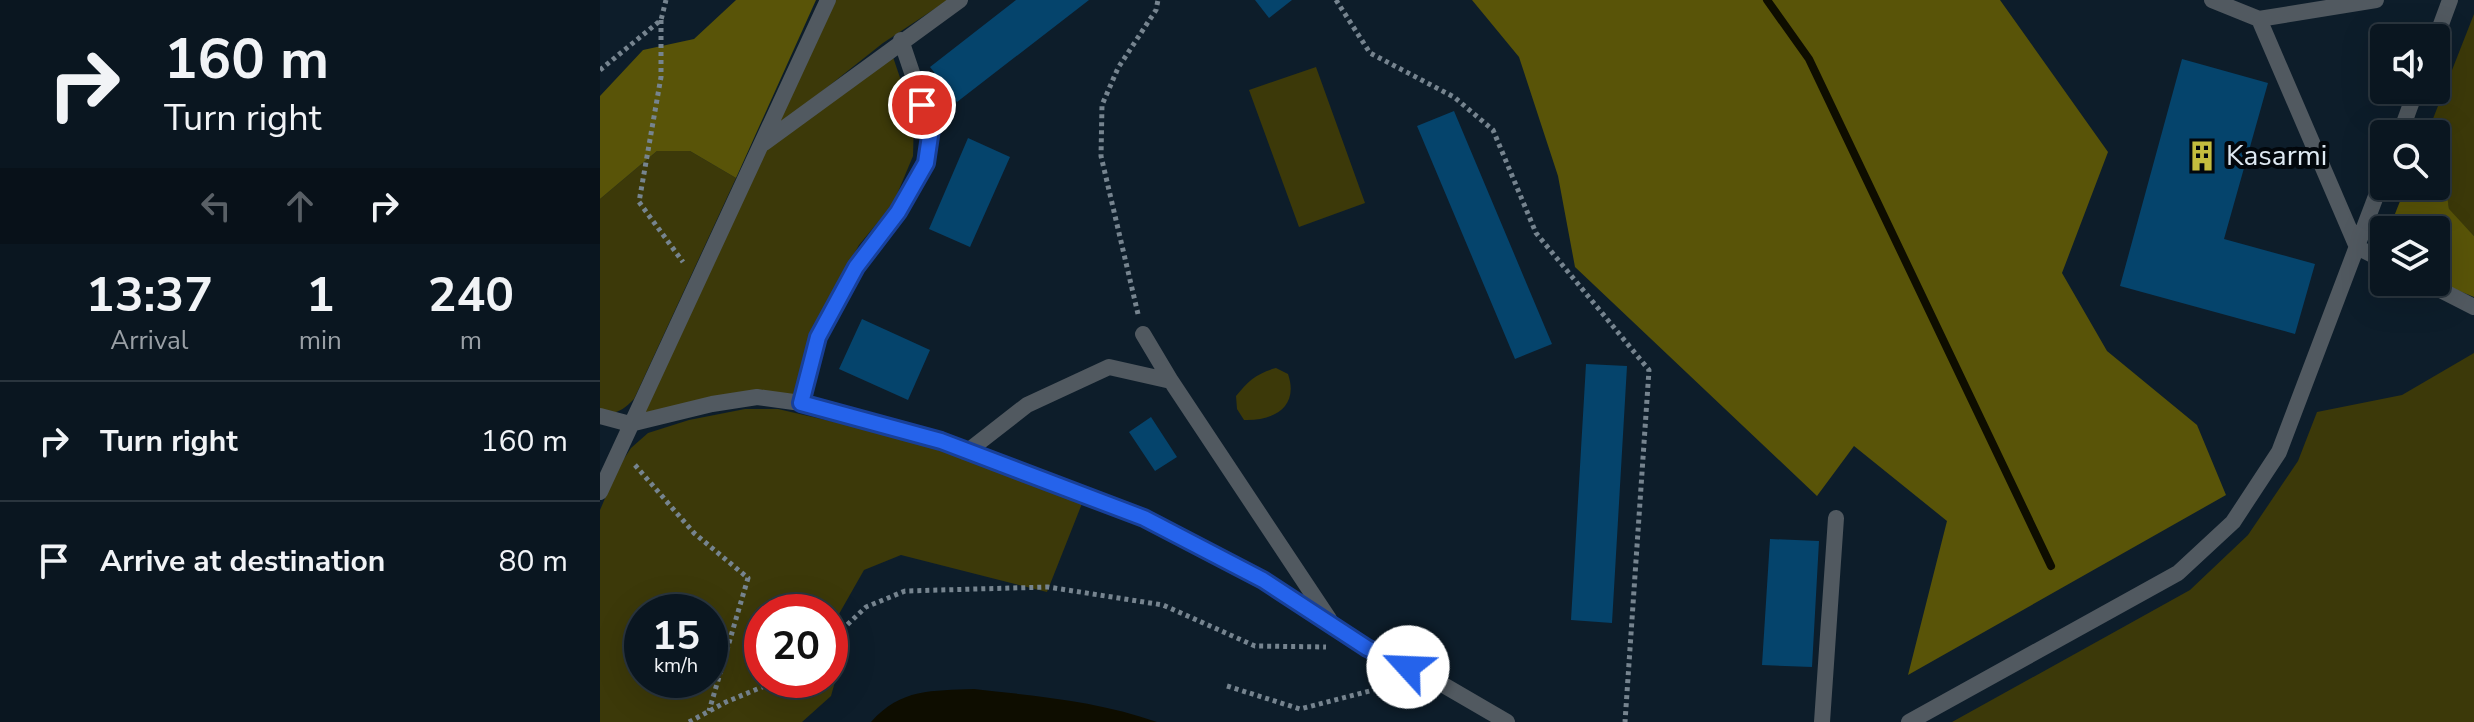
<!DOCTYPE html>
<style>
:root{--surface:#0a1620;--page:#131f29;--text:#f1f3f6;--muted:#999fa5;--line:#2a353e}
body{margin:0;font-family:"Nunito Sans",sans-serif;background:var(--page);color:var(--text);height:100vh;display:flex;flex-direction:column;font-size:30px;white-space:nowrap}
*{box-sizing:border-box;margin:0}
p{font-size:26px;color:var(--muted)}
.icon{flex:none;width:44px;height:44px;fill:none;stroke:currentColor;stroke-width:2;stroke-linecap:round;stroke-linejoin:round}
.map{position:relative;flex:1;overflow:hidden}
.side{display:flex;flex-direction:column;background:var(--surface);width:600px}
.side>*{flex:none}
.banner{background:#0a1620;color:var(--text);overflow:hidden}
.fabs{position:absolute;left:1770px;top:24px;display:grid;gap:16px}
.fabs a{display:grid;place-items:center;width:80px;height:80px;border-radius:8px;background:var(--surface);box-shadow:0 8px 32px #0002,0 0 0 2px var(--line);font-size:40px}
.speed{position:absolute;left:24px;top:594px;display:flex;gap:16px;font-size:40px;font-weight:700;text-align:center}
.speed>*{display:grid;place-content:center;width:104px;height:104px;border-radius:50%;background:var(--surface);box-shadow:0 8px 32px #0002,0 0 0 2px var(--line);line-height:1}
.speed small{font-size:20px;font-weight:400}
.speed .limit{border:12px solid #d22;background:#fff;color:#111}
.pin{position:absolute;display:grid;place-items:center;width:68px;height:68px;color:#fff;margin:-34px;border:4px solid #fff;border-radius:50%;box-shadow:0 2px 8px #0007}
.me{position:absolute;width:88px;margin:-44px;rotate:295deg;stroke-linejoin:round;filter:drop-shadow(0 0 6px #0008)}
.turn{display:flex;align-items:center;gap:28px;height:168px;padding:0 32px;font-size:36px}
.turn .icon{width:104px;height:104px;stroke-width:2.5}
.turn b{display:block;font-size:56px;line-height:68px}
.lanes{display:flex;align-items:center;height:76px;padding:0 32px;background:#0003;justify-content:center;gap:40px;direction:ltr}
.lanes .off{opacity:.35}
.eta{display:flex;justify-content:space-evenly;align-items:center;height:136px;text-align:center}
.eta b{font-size:48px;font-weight:700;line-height:56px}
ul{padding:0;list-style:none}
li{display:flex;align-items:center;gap:24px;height:120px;padding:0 32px;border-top:2px solid var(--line)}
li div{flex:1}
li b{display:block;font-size:30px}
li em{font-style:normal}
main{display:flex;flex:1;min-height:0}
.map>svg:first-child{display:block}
.green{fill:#3c3909;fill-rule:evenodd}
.forest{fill:#595408}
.water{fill:#0e0d00}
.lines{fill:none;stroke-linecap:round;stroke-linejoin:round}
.stream{stroke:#0e0d00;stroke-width:8}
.building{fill:#05446c}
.path{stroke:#76848f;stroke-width:5;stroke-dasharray:4 4;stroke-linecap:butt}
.service{stroke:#515960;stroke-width:16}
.route-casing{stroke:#184099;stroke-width:20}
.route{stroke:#2563eb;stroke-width:14}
.labels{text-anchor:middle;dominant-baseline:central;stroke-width:8;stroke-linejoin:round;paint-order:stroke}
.poi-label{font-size:28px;fill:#dee9f2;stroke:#02070c;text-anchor:start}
</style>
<main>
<section class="side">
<div class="banner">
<div class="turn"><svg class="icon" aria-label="right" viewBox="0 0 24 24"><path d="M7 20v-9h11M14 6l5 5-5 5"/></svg><div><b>160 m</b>Turn right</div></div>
<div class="lanes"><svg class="icon off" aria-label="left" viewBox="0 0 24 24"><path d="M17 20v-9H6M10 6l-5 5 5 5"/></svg><svg class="icon off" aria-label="ahead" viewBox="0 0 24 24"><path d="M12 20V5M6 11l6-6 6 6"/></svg><svg class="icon" aria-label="right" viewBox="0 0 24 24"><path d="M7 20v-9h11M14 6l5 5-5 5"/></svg></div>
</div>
<div class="eta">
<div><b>13:37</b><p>Arrival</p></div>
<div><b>1</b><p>min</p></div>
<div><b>240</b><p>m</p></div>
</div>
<ul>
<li><svg class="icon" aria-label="right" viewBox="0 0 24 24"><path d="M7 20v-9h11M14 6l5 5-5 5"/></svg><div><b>Turn right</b></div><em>160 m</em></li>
<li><svg class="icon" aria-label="arrive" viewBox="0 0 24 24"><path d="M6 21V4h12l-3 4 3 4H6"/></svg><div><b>Arrive at destination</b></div><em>80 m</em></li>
</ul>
</section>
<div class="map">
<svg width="1874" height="722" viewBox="0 0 1874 722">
<rect width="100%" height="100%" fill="#0d1d2a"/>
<path class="green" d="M236,0h112l-65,43 -106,84z
M1874,14v222l-25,-26 -9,-63 -4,-2v-11h-9z
M293,57l21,62 -1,37 -20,48 -34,41 -48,88 -15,63 -155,19 123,-264z
M716,67l49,136 -66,24 -50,-137z
M57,151h33l46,27 -102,221c-11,11 -18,17 -34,12v-212z
M1874,353v369h-522l238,-132 58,-55 50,-74 19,-49 85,-17z
M676,368l12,6c11,32 -13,47 -44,46l-7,-11 -1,-13c12,-15 21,-23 40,-28z
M145,409h33l143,33 162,59 -36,91 -146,-37 -37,15 -25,44 -1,57 -7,25 -29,26h-202v-212l18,-42 13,-20 17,-15 41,-13zM42,612h68v68h-68zM162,612h68v68h-68z"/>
<path class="forest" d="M136,0h80l-80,178 -46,-27h-33l-57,48v-103l43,-46 51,-11z
M872,0h528l108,152 -46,121 45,78 90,74 29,70 -318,180 39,-154 -93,-75 -37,50 -242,-229 -17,-91 -39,-119z
M1836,145l4,2 9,62 25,27v61l-34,-14 3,-26 -7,-4v-23l-47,-1 17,-43h30z"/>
<path class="water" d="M374,689c62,7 124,12 183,33h-286c30,-34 61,-31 103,-33z"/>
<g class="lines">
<path class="stream" d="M1167,0l42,59 242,507"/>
</g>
<path class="building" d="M416,0h73l-132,102 -27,-35z
M655,0h37l-23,18z
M1582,59l86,24 -44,156 91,25 -20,70 -175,-48z
M854,111l98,233 -37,15 -98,-233z
M368,138l42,19 -40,90 -41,-18z
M262,319l68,31 -22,50 -69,-31z
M986,364l41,2 -15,257 -41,-3z
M551,417l26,40 -22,14 -26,-39z
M1170,539l49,2 -7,126 -50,-2z"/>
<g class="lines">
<path class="path" d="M736,0l34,53 84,44 39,33 43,103 113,137 -24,352
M61,20v57l-22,125 44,60
M0,70l61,-50 5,-20
M538,314l-37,-158 1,-51 16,-37 38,-58 2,-10
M35,465l59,68 54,45 -39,133
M230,641l36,-34 39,-16 143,-4 115,18 92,41 71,1
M627,686l73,23 97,-25
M89,722l37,-20 53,-22"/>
<path class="service" d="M1612,0l47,19 98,228 27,14
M1659,19l117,-19
M1836,38l14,-38
M1800,134l16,-44
M164,143l196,-143
M1825,282l49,25
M543,334l28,47 158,238
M201,403l17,-66 38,-70 42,-55 28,-49 5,-34 -30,-89
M0,416l30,8 82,-20 45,-7 44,6 140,38 203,77 119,62 104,68 61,28 79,46
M368,451l59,-46 82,-38 62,14
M0,492l228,-492
M1222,722l14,-204
M1309,722l269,-149 55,-51 46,-70 105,-277"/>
</g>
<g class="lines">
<g class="route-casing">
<path id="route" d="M322,105l9,24 -5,34 -28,49 -42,55 -38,70 -17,66 140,38 203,77 119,62 104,68 41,19"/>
</g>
<use href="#route" class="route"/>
</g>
<defs>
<g id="building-bare" transform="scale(2.4)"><path d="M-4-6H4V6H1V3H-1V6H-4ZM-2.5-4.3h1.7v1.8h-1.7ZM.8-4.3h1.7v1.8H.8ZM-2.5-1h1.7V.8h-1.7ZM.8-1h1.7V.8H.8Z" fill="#c4bc3e" stroke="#02070c" stroke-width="2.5" paint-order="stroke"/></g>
</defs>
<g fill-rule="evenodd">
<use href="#building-bare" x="1602" y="156"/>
</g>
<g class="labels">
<g class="poi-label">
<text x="1626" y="156">Kasarmi</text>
</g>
</g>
</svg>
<div class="fabs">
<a><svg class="icon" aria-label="sound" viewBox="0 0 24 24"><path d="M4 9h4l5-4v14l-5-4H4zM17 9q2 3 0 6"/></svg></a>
<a><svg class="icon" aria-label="search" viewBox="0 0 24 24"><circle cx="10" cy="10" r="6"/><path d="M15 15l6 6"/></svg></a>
<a><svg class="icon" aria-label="layers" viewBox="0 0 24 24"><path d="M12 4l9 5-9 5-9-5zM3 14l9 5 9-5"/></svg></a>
</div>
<div class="speed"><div>15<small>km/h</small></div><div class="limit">20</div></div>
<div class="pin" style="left:322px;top:105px;background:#d93025"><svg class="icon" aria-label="arrive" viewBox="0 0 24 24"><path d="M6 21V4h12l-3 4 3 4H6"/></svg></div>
<svg class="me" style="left:808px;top:667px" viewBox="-20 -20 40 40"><circle r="19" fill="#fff"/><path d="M0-13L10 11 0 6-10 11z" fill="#2563eb"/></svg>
</div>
</main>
